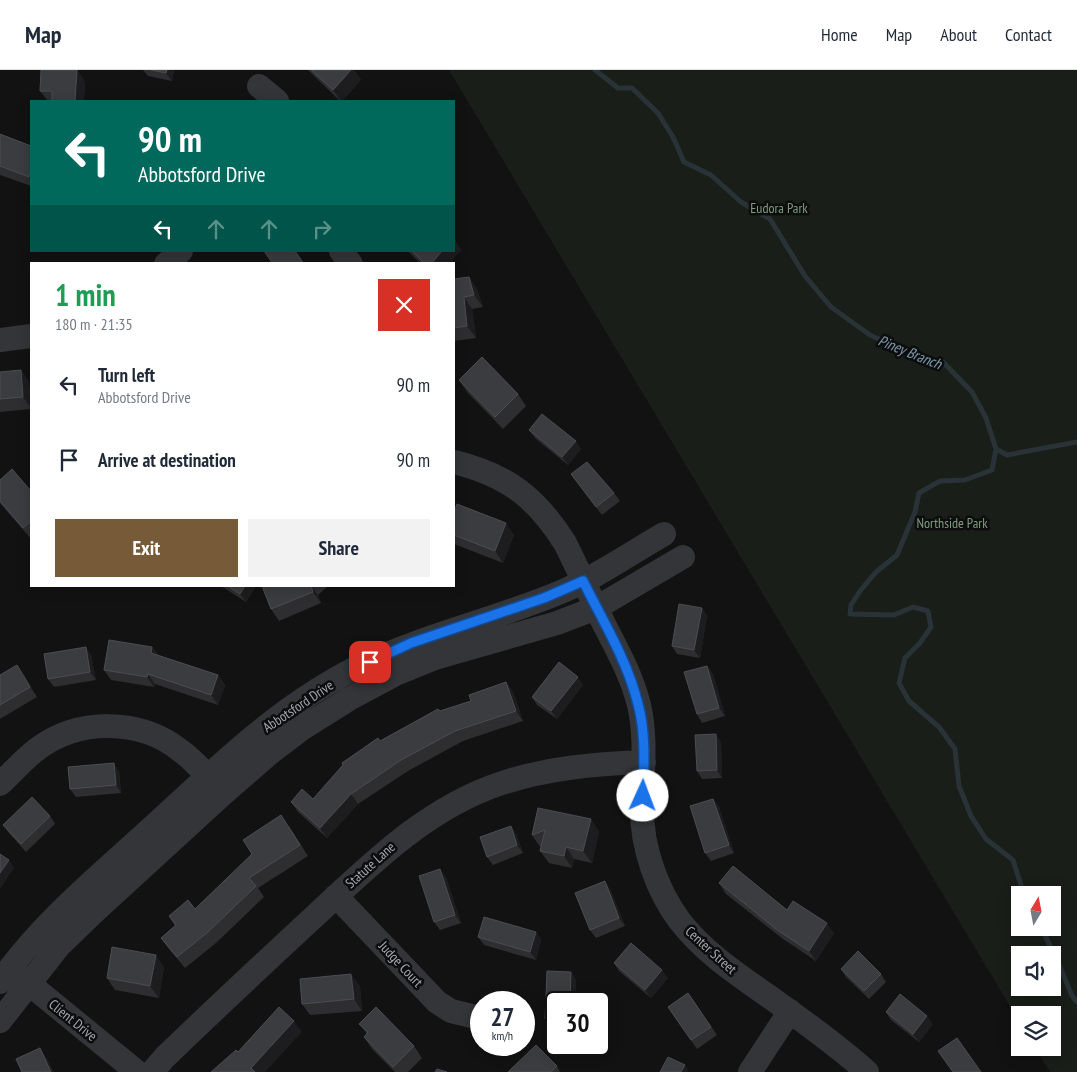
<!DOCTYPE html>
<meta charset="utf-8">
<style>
:root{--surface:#fff;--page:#f2f2f3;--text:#1f2937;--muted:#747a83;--line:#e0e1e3;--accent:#775b38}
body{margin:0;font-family:"PT Sans Narrow",sans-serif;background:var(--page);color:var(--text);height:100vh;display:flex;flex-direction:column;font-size:19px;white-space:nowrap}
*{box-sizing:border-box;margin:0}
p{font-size:16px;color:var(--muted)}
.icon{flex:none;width:28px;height:28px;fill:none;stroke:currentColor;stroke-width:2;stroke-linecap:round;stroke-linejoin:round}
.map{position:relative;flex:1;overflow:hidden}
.panel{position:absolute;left:30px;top:192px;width:425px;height:325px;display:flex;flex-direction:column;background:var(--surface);border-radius:0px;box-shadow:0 2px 12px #0003}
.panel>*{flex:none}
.banner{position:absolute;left:30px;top:30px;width:425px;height:152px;border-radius:0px;box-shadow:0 2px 12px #0003;background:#00695c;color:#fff;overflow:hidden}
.needle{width:32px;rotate:10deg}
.buttons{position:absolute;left:1011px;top:816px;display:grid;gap:10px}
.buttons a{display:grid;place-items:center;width:50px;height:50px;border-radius:0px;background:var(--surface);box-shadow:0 2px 12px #0003;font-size:25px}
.speed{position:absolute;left:470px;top:921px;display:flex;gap:10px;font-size:25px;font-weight:700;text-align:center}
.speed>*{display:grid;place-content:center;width:65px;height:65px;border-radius:50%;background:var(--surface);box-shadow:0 2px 12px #0003;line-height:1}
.speed small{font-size:12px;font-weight:400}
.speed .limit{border:2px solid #111;border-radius:8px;background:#fff;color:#111}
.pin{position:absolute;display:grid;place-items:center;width:42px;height:42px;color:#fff;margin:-21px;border-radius:10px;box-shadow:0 2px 8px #0006}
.me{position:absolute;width:55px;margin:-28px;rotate:2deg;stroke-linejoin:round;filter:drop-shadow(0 0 4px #0008)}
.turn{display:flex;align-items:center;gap:18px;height:105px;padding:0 25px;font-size:22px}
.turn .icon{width:65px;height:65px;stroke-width:2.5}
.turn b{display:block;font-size:35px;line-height:42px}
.lanes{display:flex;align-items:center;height:48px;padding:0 25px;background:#0003;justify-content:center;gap:25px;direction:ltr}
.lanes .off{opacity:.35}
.round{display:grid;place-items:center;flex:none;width:52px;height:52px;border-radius:0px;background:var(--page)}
.summary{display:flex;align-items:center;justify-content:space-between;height:85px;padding:0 25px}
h1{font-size:30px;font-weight:600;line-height:38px;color:#1e9e55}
.cta{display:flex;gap:10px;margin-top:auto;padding:10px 25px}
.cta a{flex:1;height:58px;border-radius:0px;background:var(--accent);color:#fff;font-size:20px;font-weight:600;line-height:58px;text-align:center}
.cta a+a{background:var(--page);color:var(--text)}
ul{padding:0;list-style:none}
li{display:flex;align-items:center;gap:15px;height:75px;padding:0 25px}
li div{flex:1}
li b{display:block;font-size:19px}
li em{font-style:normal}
header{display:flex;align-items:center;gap:30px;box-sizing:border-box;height:70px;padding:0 25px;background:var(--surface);border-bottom:1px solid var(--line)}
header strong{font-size:24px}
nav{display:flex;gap:28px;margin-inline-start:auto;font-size:18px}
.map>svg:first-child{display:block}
.green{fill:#191e19;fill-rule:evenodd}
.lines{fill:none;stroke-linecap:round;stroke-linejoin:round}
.stream{stroke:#293236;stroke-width:5}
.minor{stroke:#333538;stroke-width:24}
.wall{fill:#2e2e31}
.shaded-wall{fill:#1d1d1f}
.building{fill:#3b3c3f;stroke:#4b4d51}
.route-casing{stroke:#114b97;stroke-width:12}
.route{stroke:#1a73e8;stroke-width:9}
.labels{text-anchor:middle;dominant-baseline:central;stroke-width:5;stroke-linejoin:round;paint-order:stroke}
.park-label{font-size:14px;fill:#7e9d7d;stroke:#0d0d0e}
.street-label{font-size:14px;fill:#a4aab3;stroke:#0d0d0e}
.water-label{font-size:15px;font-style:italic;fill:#7d9bac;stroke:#0d0d0e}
</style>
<header>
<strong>Map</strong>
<nav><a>Home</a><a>Map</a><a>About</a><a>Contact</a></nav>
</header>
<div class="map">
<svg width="1077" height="1002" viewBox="0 0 1077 1002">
<rect width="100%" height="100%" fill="#121213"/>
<path class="green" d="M449,0h628v1002h-27l-15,-24h17v-33h-32v8zM1020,825h32v33h-32zM1020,885h32v33h-32z"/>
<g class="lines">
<path class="stream" d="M595,0l23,18h14l26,25 15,24 11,25 27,13 30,27 29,17 35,57 26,31 39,28 42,20 31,7 29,30 14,26 10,31 -4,21 -27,10 -25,1 -21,12 -4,19 -18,43 -21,17 -16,19 -9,14 -1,9 44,1 19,-8 15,4 3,16 -11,16 -15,15 -6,25 10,18 30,26 16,22 4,37 12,30 15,23 27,21 11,35
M996,379l11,6 70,-13
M1041,858l15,29 16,39 5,6"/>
<path class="minor" d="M259,16l18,15
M341,181l10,13
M166,194l15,-13
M0,270l31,-4
M454,392c53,13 82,35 111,81 14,28 27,57 41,85 13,25 26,49 33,77 8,34 3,70 3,105 0,38 15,80 37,110 26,34 61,56 95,80 32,23 64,46 93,72
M0,714c12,-11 23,-24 36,-34 42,-32 104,-32 145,1 14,10 26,25 38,37
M336,826l101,106 14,9 25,6
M16,903l121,99
M0,912c40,-57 95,-103 146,-149 66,-60 131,-126 212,-166 66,-32 136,-47 203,-75 36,-15 70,-39 103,-58
M0,951l58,-74 34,-33 132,-121 46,-40 33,-25 46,-29 47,-25 39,-16 122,-35 39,-15 87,-51
M152,1002l13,-15c50,-48 100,-95 151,-142 56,-52 110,-106 183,-131 47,-16 95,-20 145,-22
M750,1002l40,-61"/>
</g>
<path class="wall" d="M77,0l8,12 -1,19h-36l-8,-10z
M143,0h31l-2,11 -24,-5z
M308,0h46l7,10 -19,21h-2z
M0,64l31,12v40l-31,-11z
M454,169l7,11 -13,14h-27l-13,-13h46z
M469,207l8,12 6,18 -11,2 4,29 -22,3v-62z
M21,300l8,12 2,27 -31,3v-40z
M459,310l59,14 8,12 -23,23 -36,-37z
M529,360l52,19 -13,16 -33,-27z
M571,404l43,19 6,8 -18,14z
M0,410l31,11v48l-31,-36z
M454,442l60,23 -11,28 -49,-19z
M221,516h35l-10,16z
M262,516h66l-10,9 3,8 -42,18 -8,-12z
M702,538l5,8 -7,42 -23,-4 -5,-8z
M152,577l6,8 60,20 7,10 -7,20 -63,-21 -1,3 -43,-7 -7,-10z
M91,585l5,25 -42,7 -6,-8z
M707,596l6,8 12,42 -23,7 -5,-9z
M0,605h24l13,22 -37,22z
M506,612l7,10 10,29 -60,20 -55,30 -50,33 -31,34 -29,-26 -7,-10 22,-3 67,-58 60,-30 31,-10z
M583,615l-26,34 -20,-14 -5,-8z
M721,672l1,36 -20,1 -5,-8z
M119,701l2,22 -45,4 -6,-8z
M713,729l6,8 15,46 -23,8 -6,-8z
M538,738l61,23 -7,32 -18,-4 -2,9 -23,-5 -9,-12 1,-4h-1l-8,-12z
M50,746l5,8 -29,28 -17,-19 -6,-8z
M289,756l19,30 -50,32 6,9 -48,46 -31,25 -16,-19 -8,-11 14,-12 -6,-10 26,-7z
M511,756l5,8 7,19 -30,12 -6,-8z
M446,807l15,46 -21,7 -6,-8z
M719,813l115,50 -18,28 -33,-22 -57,-45z
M610,819l15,37 -29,12 -6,-8z
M536,862l5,8 -5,20 -52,-15 -6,-8z
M614,893l54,15 -17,20 -32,-27z
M164,897l-5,31 -44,-8 -8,-12z
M841,899l40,5 5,8 -17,17 -23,-22z
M571,902l5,8 -20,22v25h-5l-6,-8z
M360,916l2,25 -52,4 -8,-11z
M688,923l29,42 -20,14 -29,-42z
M886,942l47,12 -14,18 -28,-22z
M359,954l55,22 8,12 -14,14h-13l-23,-23 -8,-12 3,-3z
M557,996l3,6h-52z"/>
<path class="shaded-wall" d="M77,0l8,12 -1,19h-9z
M167,0h7l-2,11 -6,-8z
M351,0h3l7,10 -19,21h-1l-8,-11z
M31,100v10l-2,-3z
M454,169l7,11 -13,14h-17l11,-13h12z
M469,207l8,12 6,18 -9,-12z
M464,227l8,12 4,29 -9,-12z
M21,300l8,12 2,26 -8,-11z
M576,371l5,8 -13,16 -6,-8z
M506,453l8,12 -11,28 -8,-12z
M245,516h11l-10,16 -6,-8z
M311,516l7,9 3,8 -8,-11z
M702,538l5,8 -7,42 -6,-8z
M86,577l5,8 5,25 -6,-8z
M152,577l7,11 -8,-5z
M17,595l7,10 13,22 -7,-10z
M707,596l6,8 12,42 -6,-8z
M148,604l7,10 -1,3 -7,-10z
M218,605l7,10 -7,20 -7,-10z
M578,607l5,8 -26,34 -6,-8z
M506,612l7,10 10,29 -7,-10z
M716,664l5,8 1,36 -5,-8z
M114,693l5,8 2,22 -5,-8z
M351,724l7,10 -31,34 -7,-10z
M713,729l6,8 15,46 -5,-8z
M591,749l8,12 -7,32 -9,-12z
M511,756l5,8 7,19 -6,-8z
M566,777l8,12 -2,9 -8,-12z
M9,790l5,8 -14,21v-16z
M440,799l6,8 15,46 -6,-8z
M605,811l5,8 15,37 -6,-8z
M827,853l7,10 -18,28 -7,-10z
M536,862l5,8 -5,20 -6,-8z
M156,885l8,12 -5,31 -9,-12z
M662,900l6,8 -17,20 -6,-8z
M571,902l5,8v22h-6z
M351,904l9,12 2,25 -8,-12z
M927,946l6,8 -14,18 -6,-8z
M294,951l8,11 -37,40h-11l-3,-4z
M40,978l8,12 6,12h-3z
M685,995l4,7h-8z"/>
<path class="building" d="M41,0h36l-2,31h-23v-10h-12z
M151,0h16l-1,3z
M311,0h40l-18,20z
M0,64l31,12v24l-2,7 -29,-11z
M264,181h31l9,13h-31z
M412,181h30l-11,13h-6z
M469,207l5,18 -10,2 3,29 -13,2v-49z
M482,287l36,37 -23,23 -36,-37z
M21,300l2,27 -23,2v-27z
M542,344l34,27 -14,16 -33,-27z
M587,392l27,31 -18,14 -25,-33z
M12,399l19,22v30l-8,7 -23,-27v-21z
M457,434l49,19 -11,28 -41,-16v-23z
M228,516h17l-5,8z
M262,516h49l2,6 -42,17z
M679,534l23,4 -8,42 -22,-4z
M109,570l43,7 -1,6 67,22 -7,20 -63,-21 -1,3 -43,-7z
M86,577l4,25 -42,7 -4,-25z
M559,592l19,15 -27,34 -19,-14z
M17,595l13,22 -30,18v-30z
M707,596l12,42 -22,6 -13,-42z
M506,612l10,29 -61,20 -54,29 -50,34 -31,34 -29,-26 11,-13 11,10 30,-34 -1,-2 36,-25 2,3 58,-32 2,2 31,-10 -2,-6z
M716,664l1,36 -20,1 -2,-36z
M114,693l2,22 -46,4 -2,-22z
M32,727l18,19 -29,28 -18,-19z
M713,729l16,46 -24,8 -15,-47z
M538,738l53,11 -8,32 -17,-4 -2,9 -24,-5 5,-21 -13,5z
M281,745l19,30 -51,33 7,8 -48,46 -31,25 -16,-19 15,-13 -7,-9 19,-16 7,9 57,-55 -9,-14z
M511,756l6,19 -30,12 -7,-20z
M0,784l9,6 -9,13z
M733,796l54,44 6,-9 34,22 -18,28 -33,-22 -57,-46z
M440,799l15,46 -21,7 -15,-46z
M605,811l14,37 -29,12 -15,-37z
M484,847l52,15 -6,20 -52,-15z
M631,873l31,27 -17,20 -31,-27z
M112,877l44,8 -6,31 -43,-8z
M858,881l23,23 -17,17 -23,-22z
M547,901l24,1 -1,30h-14v17h-11z
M351,904l3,25 -52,5 -2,-25z
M688,923l23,34 -20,13 -23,-33z
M900,924l27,22 -14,18 -27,-22z
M279,937l15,14 -43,47 4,4h-44l25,-22 2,2z
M376,937l38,39 -21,21 -29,-30 4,-5 -9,-8z
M957,968l24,34h-28l-15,-21z
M536,975l21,21 -6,6h-43z
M40,978l11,24h-29l-6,-13z
M668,987l17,8 -4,7h-21z
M437,999l10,3h-12z"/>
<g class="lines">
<g class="route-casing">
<path id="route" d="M370,592l41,-19 133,-45 39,-17c20,40 44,79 55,123 8,29 6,61 5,92"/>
</g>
<use href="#route" class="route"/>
</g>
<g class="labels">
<g class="park-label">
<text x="779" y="138">Eudora Park</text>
<text x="952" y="453">Northside Park</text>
</g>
<g class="street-label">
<text transform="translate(298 636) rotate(-34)">Abbotsford Drive</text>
<text transform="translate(370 795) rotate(-42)">Statute Lane</text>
<text transform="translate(711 880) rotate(42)">Center Street</text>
<text transform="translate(401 894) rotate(47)">Judge Court</text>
<text transform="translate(73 950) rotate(39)">Client Drive</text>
</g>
<g class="water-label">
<text transform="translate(910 282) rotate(22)">Piney Branch</text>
</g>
</g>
</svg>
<div class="buttons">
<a><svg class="needle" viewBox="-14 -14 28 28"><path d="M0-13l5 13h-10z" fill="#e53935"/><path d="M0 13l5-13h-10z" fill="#747a83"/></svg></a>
<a><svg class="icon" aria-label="sound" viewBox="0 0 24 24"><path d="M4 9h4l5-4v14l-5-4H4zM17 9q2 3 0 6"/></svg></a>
<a><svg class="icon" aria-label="layers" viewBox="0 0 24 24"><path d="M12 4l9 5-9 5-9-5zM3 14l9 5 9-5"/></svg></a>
</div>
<div class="speed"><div>27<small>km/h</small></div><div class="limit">30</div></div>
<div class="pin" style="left:370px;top:592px;background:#d93025"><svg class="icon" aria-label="arrive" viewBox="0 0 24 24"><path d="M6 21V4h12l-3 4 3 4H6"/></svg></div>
<svg class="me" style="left:643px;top:726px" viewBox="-20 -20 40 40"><circle r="19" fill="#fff"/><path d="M0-13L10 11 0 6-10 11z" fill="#1a73e8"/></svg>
<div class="banner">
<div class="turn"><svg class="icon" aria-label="left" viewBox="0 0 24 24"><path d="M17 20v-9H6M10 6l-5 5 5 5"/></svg><div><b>90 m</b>Abbotsford Drive</div></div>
<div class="lanes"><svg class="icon" aria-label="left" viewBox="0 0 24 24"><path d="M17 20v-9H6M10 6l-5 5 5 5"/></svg><svg class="icon off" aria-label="ahead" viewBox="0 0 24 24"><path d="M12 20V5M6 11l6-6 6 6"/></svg><svg class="icon off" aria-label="ahead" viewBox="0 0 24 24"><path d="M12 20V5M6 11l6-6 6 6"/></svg><svg class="icon off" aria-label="right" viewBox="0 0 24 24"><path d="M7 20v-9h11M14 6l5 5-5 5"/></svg></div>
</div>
<section class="panel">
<div class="summary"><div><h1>1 min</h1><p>180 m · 21:35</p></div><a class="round" style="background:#d93025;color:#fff"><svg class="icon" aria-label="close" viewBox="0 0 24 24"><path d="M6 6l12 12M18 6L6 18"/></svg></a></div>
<ul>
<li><svg class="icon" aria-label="left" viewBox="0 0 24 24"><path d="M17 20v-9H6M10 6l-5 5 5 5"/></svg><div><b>Turn left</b><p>Abbotsford Drive</p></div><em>90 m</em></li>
<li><svg class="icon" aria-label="arrive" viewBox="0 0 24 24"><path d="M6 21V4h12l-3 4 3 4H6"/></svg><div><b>Arrive at destination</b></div><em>90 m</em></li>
</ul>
<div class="cta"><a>Exit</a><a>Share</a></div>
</section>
</div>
